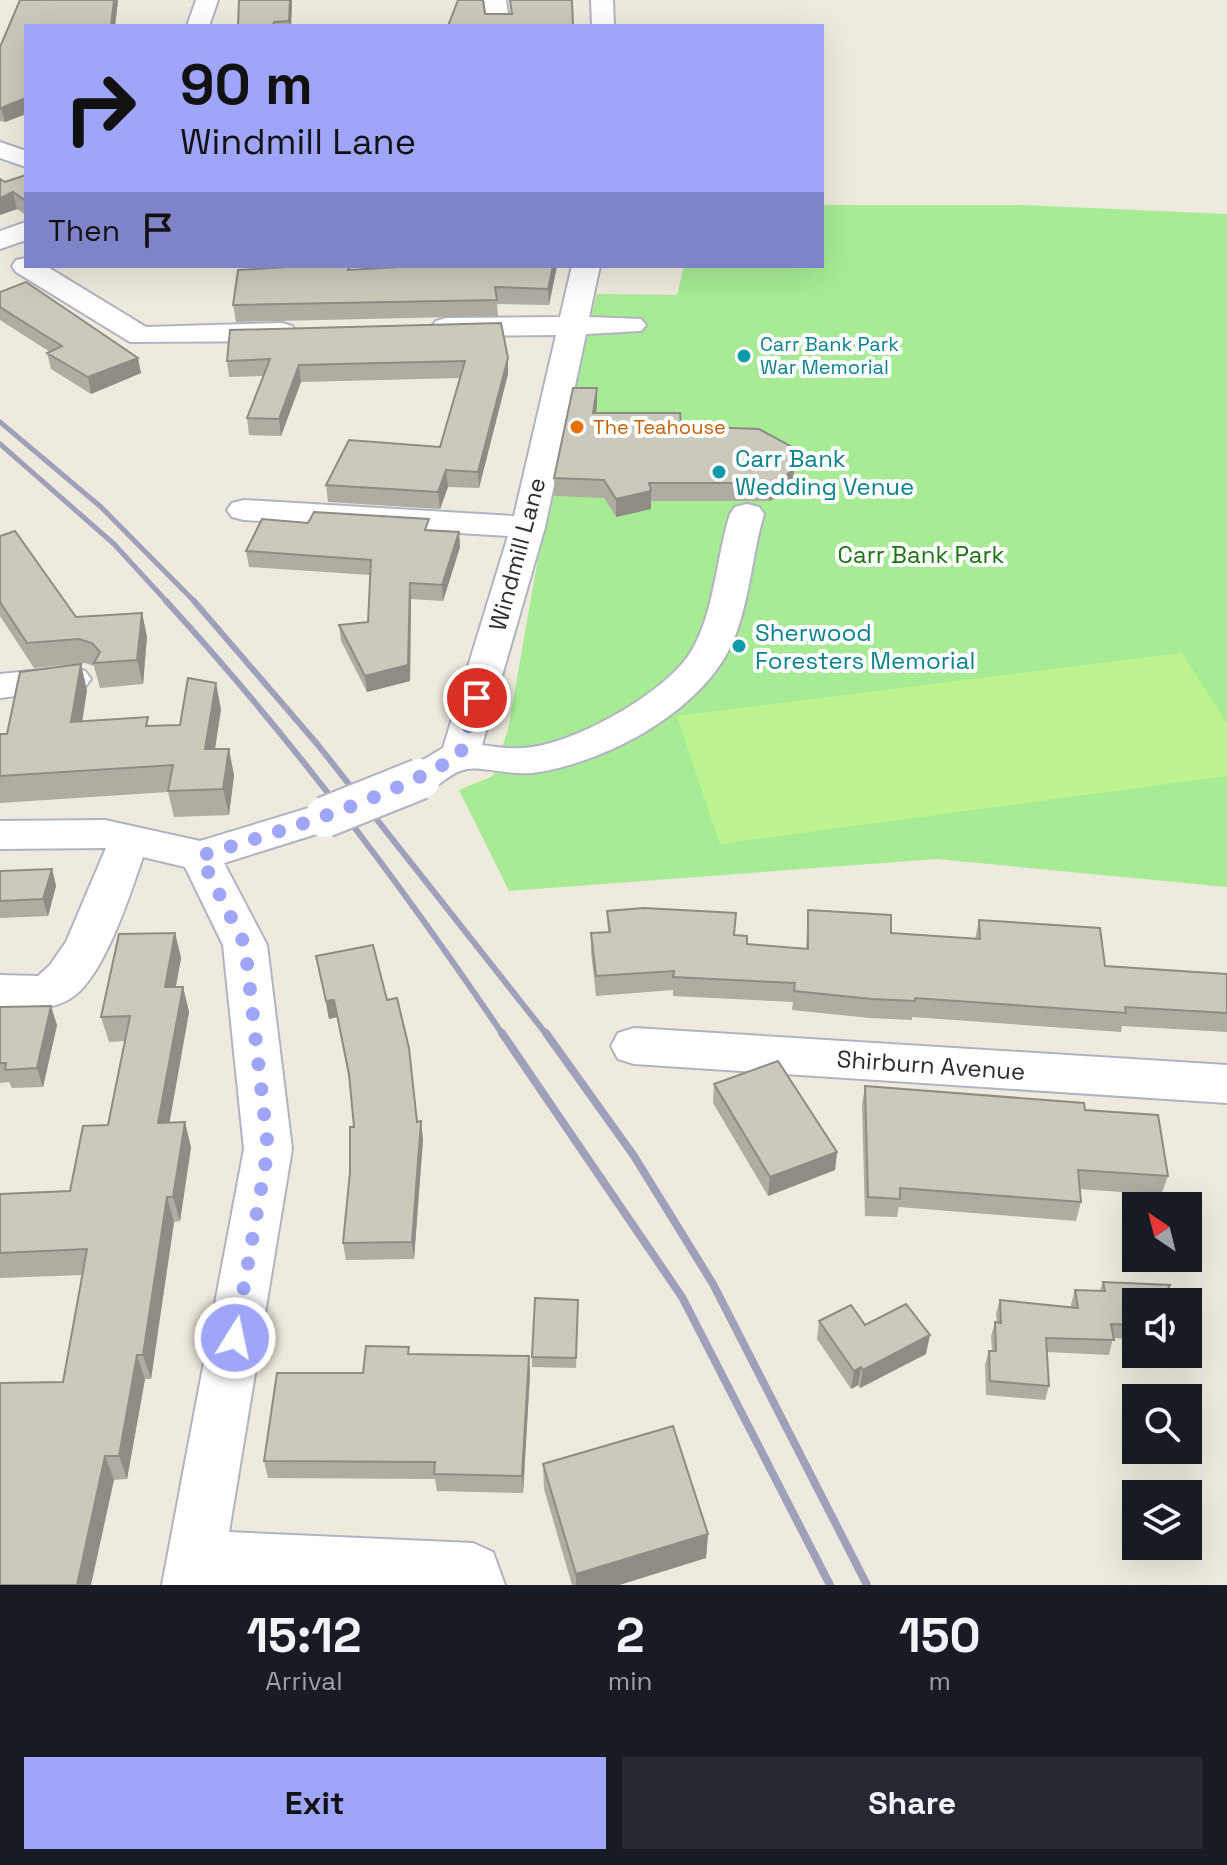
<!DOCTYPE html>
<style>
:root{--surface:#171b24;--page:#242831;--text:#f1f3f6;--muted:#9ea1a6;--accent:#9fa6fa}
body{margin:0;font-family:"Space Grotesk",sans-serif;background:var(--page);color:var(--text);height:100vh;display:flex;flex-direction:column;font-size:30px;white-space:nowrap}
*{box-sizing:border-box;margin:0}
p{font-size:26px;color:var(--muted)}
.icon{flex:none;width:44px;height:44px;fill:none;stroke:currentColor;stroke-width:2;stroke-linecap:round;stroke-linejoin:round}
.map{position:relative;height:1585px;overflow:hidden}
.side{display:flex;flex-direction:column;background:var(--surface);flex:1}
.side>*{flex:none}
.guide{position:absolute;left:24px;top:24px;width:800px;height:244px;border-radius:0px;box-shadow:0 8px 32px #0002;background:#9fa6fa;color:#111;overflow:hidden}
.needle{width:52px;rotate:325deg}
.controls{position:absolute;left:1122px;top:1192px;display:grid;gap:16px}
.controls a{display:grid;place-items:center;width:80px;height:80px;border-radius:0px;background:var(--surface);box-shadow:0 8px 32px #0002;font-size:40px}
.pin{position:absolute;display:grid;place-items:center;width:68px;height:68px;color:#fff;margin:-34px;border:4px solid #fff;border-radius:50%;box-shadow:0 2px 8px #0007}
.me{position:absolute;width:88px;margin:-44px;rotate:10deg;stroke-linejoin:round;filter:drop-shadow(0 0 6px #0008)}
.turn{display:flex;align-items:center;gap:28px;height:168px;padding:0 24px;font-size:36px}
.turn .icon{width:104px;height:104px;stroke-width:2.5}
.turn b{display:block;font-size:56px;line-height:68px}
.then{display:flex;align-items:center;height:76px;padding:0 24px;background:#0003;gap:16px;font-size:30px}
.eta{display:flex;justify-content:space-evenly;align-items:center;height:136px;text-align:center}
.eta b{font-size:48px;font-weight:800;line-height:56px}
.primary-button{display:flex;gap:16px;margin-top:auto;padding:16px 24px}
.primary-button a{flex:1;height:92px;border-radius:0px;background:var(--accent);color:#111;font-size:32px;font-weight:800;line-height:92px;text-align:center}
.primary-button a+a{background:var(--page);color:var(--text)}
.map>svg:first-child{display:block}
.green{fill:#a7ec95}
.pitch{fill:#bdf48f}
.lines{fill:none;stroke-linecap:round;stroke-linejoin:round}
.minor-casing{stroke:#b2b3c2;stroke-width:4}
.minor{fill:#fff;fill-rule:evenodd}
.rail-far2{stroke:#9fa0b9;stroke-width:5}
.rail-far1{stroke:#9fa0b9;stroke-width:6}
.rail{stroke:#9fa0b9;stroke-width:8}
.minor-bridge-casing{stroke:#b2b3c2;stroke-width:44;stroke-linecap:butt}
.minor-bridge{stroke:#fff;stroke-width:40}
.wall{fill:#afaca2}
.shaded-wall{fill:#8e8c84}
.building{fill:#cbc8bc;stroke:#8e8c84;stroke-width:2}
.route{stroke:#9fa6fa;stroke-width:14;stroke-dasharray:0 25.2}
.culture-dot{fill:#0f9aa8;stroke:#fff;stroke-width:3}
.food-dot{fill:#e8710a;stroke:#fff;stroke-width:3}
.labels{text-anchor:middle;dominant-baseline:central;stroke-width:8;stroke-linejoin:round;paint-order:stroke}
.far-culture-label{font-size:20px;fill:#0d838f;stroke:#fff;text-anchor:start}
.far-food-label{font-size:20px;fill:#c56008;stroke:#fff;text-anchor:start}
.culture-label{font-size:24px;fill:#0d838f;stroke:#fff;text-anchor:start}
.street-label{font-size:24px;fill:#2d2d2d;stroke:#fff}
.park-label{font-size:24px;fill:#1a7412;stroke:#fff}
</style>
<div class="map">
<svg width="1227" height="1585" viewBox="0 0 1227 1585">
<rect width="100%" height="100%" fill="#efeade"/>
<path class="green" d="M822,205h201l204,9v673l-290,-28 -428,32 -50,-101 34,-14 15,-47 57,-324 32,-111 80,1 7,-29h138z"/>
<path class="pitch" d="M1182,653l45,70v53l-507,68 -43,-128z"/>
<g class="lines">
<g class="minor-casing">
<path id="minor" d="M196,0h22l-9,26h-22z
M484,0h22l4,26h-22z
M591,0h22l1,26h-22z
M0,142l26,9v16l-26,-9z
M26,222v18l-26,9v-18z
M26,258v8h20l100,61 136,-4 10,3 5,6 -5,6 -10,3 -152,1 -114,-70 -4,-6 4,-6z
M572,266h28l-11,51 52,2 5,6 -5,6 -55,3 -41,193 -63,218c19,3 37,5 56,1 45,-8 130,-55 154,-96 23,-40 24,-92 38,-136l5,-7 12,-3 12,3 5,7c-12,41 -14,85 -30,125 -29,70 -123,121 -195,133 -26,5 -55,-6 -72,-3 -26,5 -28,29 -61,19l-6,-9 6,-9 37,-22 65,-212 -264,-16 -12,-3 -5,-7 5,-7 12,-3 270,16 42,-181 -110,1 -10,-3 -5,-6 5,-6 10,-3 114,-1z
M72,667l13,4 6,8 -6,8 -85,11v-24z
M325,803l14,4 6,10 -6,10 -115,36 43,82 25,204 -63,383 244,11 20,9 12,33h-343l82,-436 -21,-204 -38,-78 -42,-10c-13,37 -40,125 -75,143 -21,11 -45,12 -68,9v-34l38,1 12,-11 16,-23 40,-94 -106,1v-28l105,-1 95,21z
M634,1028l593,37v38l-593,-39 -16,-5 -7,-13 7,-13z"/>
</g>
<use href="#minor" class="minor"/>
<path class="rail-far2" d="M0,422l101,85 95,96
M0,444l114,100 54,59"/>
<path class="rail-far1" d="M166,601c124,135 235,283 337,434
M194,601l124,144 229,290"/>
<path class="rail" d="M502,1033l180,264 148,288
M546,1033l88,123 79,128 154,301"/>
<g class="minor-bridge-casing">
<path id="minor-bridge" d="M325,817l95,-38"/>
</g>
<use href="#minor-bridge" class="minor-bridge"/>
</g>
<path class="wall" d="M20,0h98l-3,26h-89v88l-21,8 -5,-1v-74z
M239,0h53l-1,26h-53z
M26,175v40l-9,-6 -17,6v-36l5,3z
M305,266h45l1,4 206,-4 -8,39 -52,-1 1,12 -262,6 -3,-17z
M0,292l141,81 -50,21 -40,-25 -4,-16 3,-1 -50,-32z
M501,323l7,51 -29,114 -31,-1 -8,22 -112,-7 -2,-17 114,-38 20,-69 -159,4 -20,54 -32,-1 -2,-17 16,-42 -34,1 -2,-16z
M597,406l-1,7 85,13 112,61 -10,8 -14,6h-118v8l-35,8 -12,-19 -50,-2v-18z
M308,523l151,9 1,15 -17,54 -32,-2 -1,82 -43,11 -26,-51 -2,-16 29,-3 2,-47 -121,-8 -3,-16z
M0,536l76,81 66,-4 5,24 -4,47 -43,4 -6,-22 -9,-3 -51,5 -34,-52z
M87,690l-5,31 68,5 30,-1 41,-16 -6,40 19,26 -5,40 -55,2 -6,-25 -168,11v-69h7z
M52,869l4,17 -8,30 -48,2v-47z
M808,910l83,23 84,6 4,-19 126,46 122,8v58l-105,-6 -1,6 -209,-15v3l-42,-2 -78,-8 1,-8 -120,-6v-6l-77,6 -5,-44v-19l17,-1 -1,-21 127,24 13,9 59,5z
M175,933l6,25 -5,29h7l6,25 -20,111 22,24 -11,74 -6,1 -23,157h-6l-18,100 -13,1 -51,-98 19,-107 -82,3v-84l70,-3 38,-66 17,-84 -16,1 -8,-25z
M316,956l101,166 6,17 -9,120 -68,1 -3,-17 7,-71 4,-45 -5,-47 -12,-63 -8,2z
M0,1007l57,18 -14,62 -31,1 -3,-6 -9,1z
M714,1084l123,68 -2,18 -67,26 -55,-93z
M865,1086l220,24 83,66 -7,19 -81,-6 1,13 -5,19 -177,-14 -2,10 -32,-1 -3,-111z
M1103,1282l33,20v37l-23,-1 -4,17 -62,-3 2,34 -4,14 -59,-5 -1,-30 4,-14h3l-1,-15 4,-14h2l-1,-8 4,-14 71,7v-3l4,-14h25z
M578,1309l-2,59 -44,-1v-10z
M819,1321l46,4 61,29 -66,34 -2,-3 -7,4 -34,-50z
M410,1354l119,2 1,18 -7,119 -86,-2 -2,-12 -167,-1 -4,-17 99,-88z
M543,1464l165,70 -2,24 -87,27h-47l-28,-96z"/>
<path class="shaded-wall" d="M114,0h4l-3,26h-4z
M290,0h2l-1,26h-1l-1,-5z
M26,98v16l-21,8 -4,-14z
M13,192l4,17 -17,6v-17z
M553,266h4l-8,39 -1,-16z
M138,358l3,15 -50,21 -3,-17z
M508,358v16l-29,114 -1,-16z
M299,365l2,17 -20,54 -2,-17z
M597,388v18l-4,25v-18z
M794,469l-1,18 -10,8 -14,6 1,-18z
M446,470l2,17 -8,22 -2,-17z
M651,491v18l-35,8v-18z
M459,532l1,15 -17,54 -1,-16z
M410,583l1,16 -1,82 -43,11 -2,-16z
M142,613l5,24 -4,47 -6,-24z
M81,664l6,26 -9,58 -7,-26z
M216,683l5,26 -10,66 -6,-26z
M229,749l5,26 -5,40 -6,-26z
M52,869l4,17 -8,30 -5,-17z
M175,933l6,25 -10,54 -6,-25z
M183,987l6,25 -24,136 -7,-25z
M334,1000l3,17 -8,2 -3,-18z
M51,1006l6,19 -14,62 -6,-19z
M421,1121l2,18 -9,120 -2,-17z
M185,1122l6,25 -11,74 -7,-24z
M837,1152l-2,18 -67,26 2,-19z
M167,1197l7,25 -23,157 -8,-24z
M930,1335l-4,19 -66,34 3,-18z
M137,1355l8,24 -18,100 -8,-23z
M529,1356l1,18 -7,119 -1,-17z
M861,1367l-3,18 -7,4 3,-18z
M105,1456l9,24 -23,105h-14z
M708,1534l-2,24 -87,27h-43v-11z"/>
<path class="building" d="M20,0h94l-3,26h-85v72l-25,10h-1v-61z
M239,0h51l-1,21 -15,1 -1,4h-35z
M458,0h25l2,14h27l-2,-14h62l1,26h-125z
M26,175v26l-13,-9 -13,6v-19l5,3z
M305,266h44l-1,4 70,-4h135l-5,23 -53,-2 2,13 -264,5 5,-35z
M26,282l112,76 -50,19 -41,-24 15,-7 -62,-39v-15z
M501,323l7,35 -30,114 -32,-2 -8,22 -112,-7 23,-45 91,7 25,-86 -166,4 -20,54 -32,-1 23,-59 -43,2 3,-31z
M573,388h24l-4,25h87l1,13 78,3 37,20 -2,20 -10,8 -14,6h-121l2,8 -35,8 -12,-19 -50,-2z
M314,512l115,7 -4,11 34,2 -17,53 -32,-2 -2,82 -43,11 -26,-51 29,-3 3,-62 -125,-9 16,-32 46,4z
M15,531l61,86 66,-4 -5,47 -43,3 6,-11 -8,-9 -13,-4 -52,4 -27,-41v-66z
M81,664l-10,58 77,-5 -2,9 34,-1 8,-47 28,5 -11,66h24l-6,40 -55,2 5,-26 -173,11v-42h7l13,-62z
M52,869l-9,30 -43,2v-30z
M644,908l92,5 -2,22 13,1v8l61,5v-39l83,5v18l89,6 -1,-19 121,8 5,38 122,8v39l-102,-6 1,6 -211,-15v3l-43,-2 -78,-8 1,-8 -122,-6 1,-6 -78,5 -5,-43 19,-1 -3,-21z
M175,933l-10,54h18l-25,136 27,-1 -12,75h-6l-24,158h-6l-18,101h-14l-28,129h-77v-202l63,-1 24,-133 -87,4v-59l70,-3 13,-65 25,-1 22,-109 -29,1 18,-83z
M373,945l14,55 10,-2 12,50 8,74 4,-1 -9,121 -69,1 7,-71v-45h4l-5,-53 -15,-74 -8,1 -10,-45z
M51,1006l-14,62 -32,2 1,-7h-6v-56z
M778,1061l59,91 -67,25 -56,-93z
M865,1086l219,17 1,7 73,5 10,61 -90,-6 3,32 -181,-14v11l-32,-2z
M1103,1282l67,3 -9,17h-25v23l-25,-1 3,16 -68,-2 3,48 -59,-5 -1,-30h7l-1,-29 6,1 -1,-23 78,8 -3,-18 30,1z
M535,1298l43,2 -2,58 -44,-1z
M906,1304l24,31 -67,35 -2,-3 -7,4 -35,-50 32,-16 14,20z
M366,1346l43,1 -1,7 121,2 -7,120 -88,-2 1,-12 -171,-1 13,-88h86z
M673,1426l35,108 -132,40 -33,-110z"/>
<g class="lines">
<path class="route" d="M235,1338l33,-189 -23,-204 -45,-89c89,-28 179,-53 260,-101l17,-57"/>
</g>
<g class="culture-dot">
<circle cx="744" cy="356" r="8"/>
<circle cx="719" cy="472" r="8"/>
<circle cx="739" cy="646" r="8"/>
</g>
<circle class="food-dot" cx="577" cy="427" r="8"/>
<g class="labels">
<g class="far-culture-label">
<text x="760" y="344">Carr Bank Park<tspan x="760" dy="23">War Memorial</tspan></text>
</g>
<g class="far-food-label">
<text x="593" y="427">The Teahouse</text>
</g>
<g class="culture-label">
<text x="735" y="458">Carr Bank<tspan x="735" dy="28">Wedding Venue</tspan></text>
<text x="755" y="632">Sherwood<tspan x="755" dy="28">Foresters Memorial</tspan></text>
</g>
<g class="street-label">
<text transform="translate(517 554) rotate(-75)">Windmill Lane</text>
<text transform="translate(931 1065) rotate(4)">Shirburn Avenue</text>
</g>
<g class="park-label">
<text x="921" y="554">Carr Bank Park</text>
</g>
</g>
</svg>
<div class="controls">
<a><svg class="needle" viewBox="-14 -14 28 28"><path d="M0-13l5 13h-10z" fill="#e53935"/><path d="M0 13l5-13h-10z" fill="#9ea1a6"/></svg></a>
<a><svg class="icon" aria-label="sound" viewBox="0 0 24 24"><path d="M4 9h4l5-4v14l-5-4H4zM17 9q2 3 0 6"/></svg></a>
<a><svg class="icon" aria-label="search" viewBox="0 0 24 24"><circle cx="10" cy="10" r="6"/><path d="M15 15l6 6"/></svg></a>
<a><svg class="icon" aria-label="layers" viewBox="0 0 24 24"><path d="M12 4l9 5-9 5-9-5zM3 14l9 5 9-5"/></svg></a>
</div>
<div class="pin" style="left:477px;top:698px;background:#d93025"><svg class="icon" aria-label="arrive" viewBox="0 0 24 24"><path d="M6 21V4h12l-3 4 3 4H6"/></svg></div>
<svg class="me" style="left:235px;top:1338px" viewBox="-20 -20 40 40"><circle r="17" fill="#9fa6fa" stroke="#fff" stroke-width="3"/><path d="M0-11L8 9 0 5-8 9z" fill="#fff"/></svg>
<div class="guide">
<div class="turn"><svg class="icon" aria-label="right" viewBox="0 0 24 24"><path d="M7 20v-9h11M14 6l5 5-5 5"/></svg><div><b>90 m</b>Windmill Lane</div></div>
<div class="then">Then<svg class="icon" aria-label="arrive" viewBox="0 0 24 24"><path d="M6 21V4h12l-3 4 3 4H6"/></svg></div>
</div>
</div>
<section class="side">
<div class="eta">
<div><b>15:12</b><p>Arrival</p></div>
<div><b>2</b><p>min</p></div>
<div><b>150</b><p>m</p></div>
</div>
<div class="primary-button"><a>Exit</a><a>Share</a></div>
</section>
